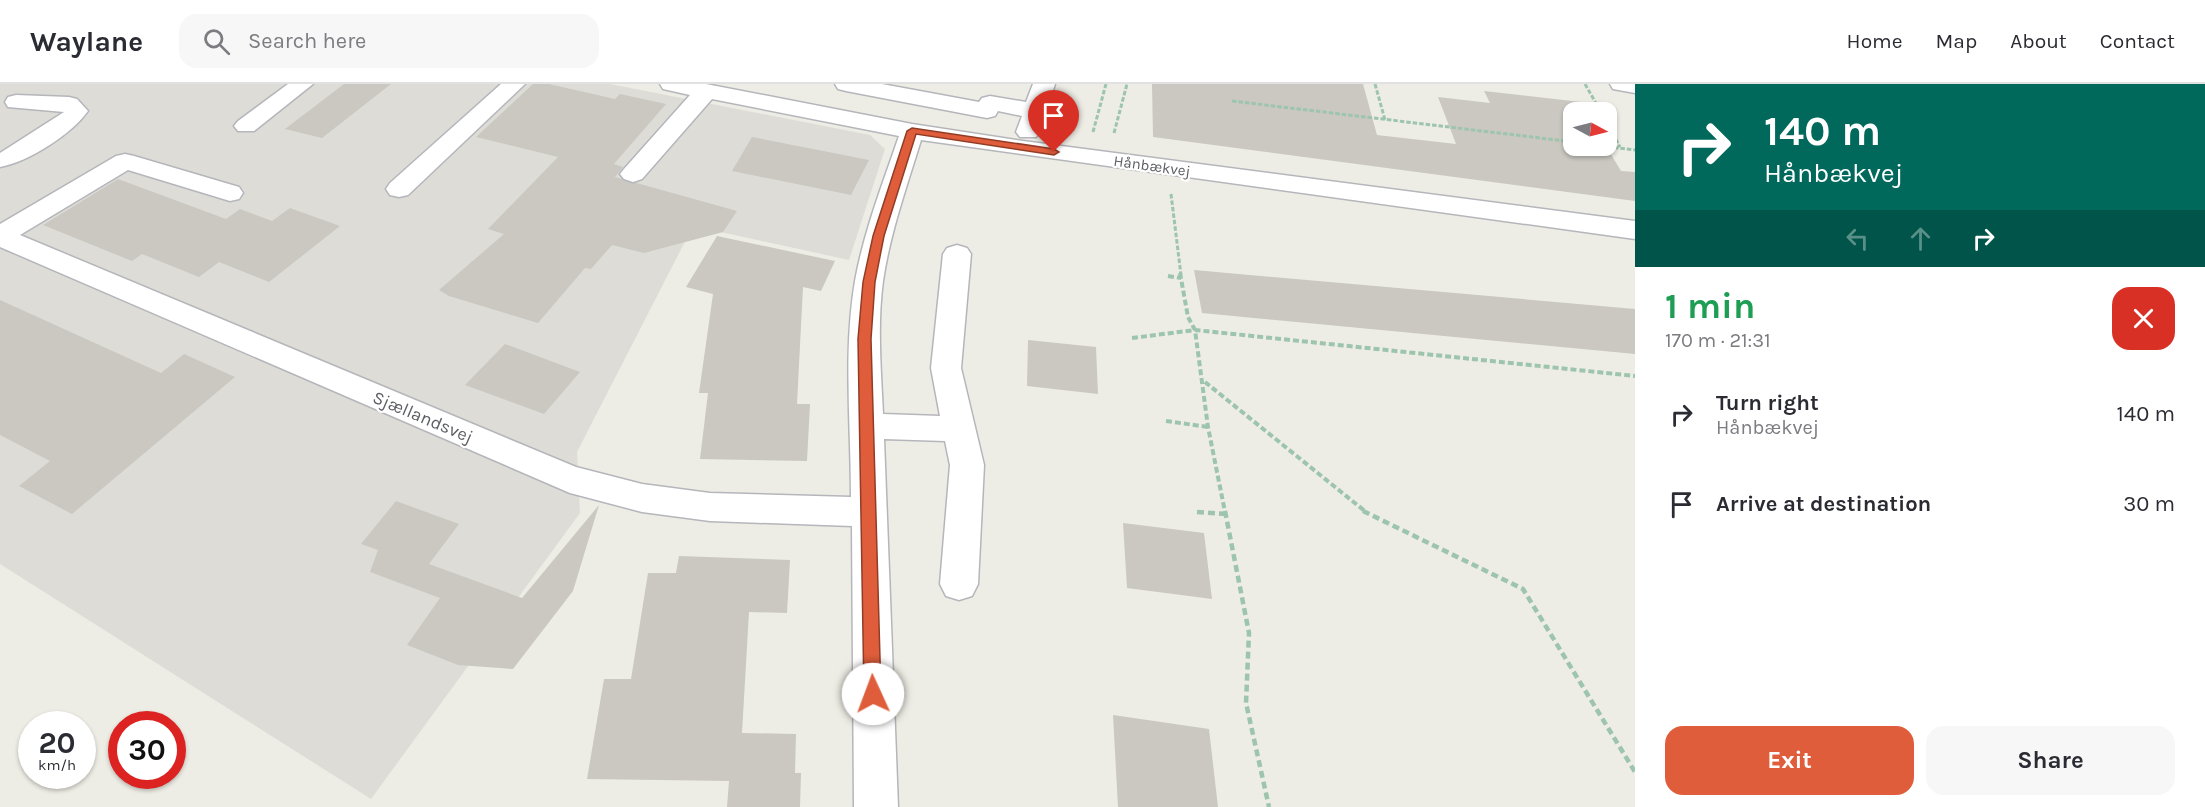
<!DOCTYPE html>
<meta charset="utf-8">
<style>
:root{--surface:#fff;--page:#f7f7f7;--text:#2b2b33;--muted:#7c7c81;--line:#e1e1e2;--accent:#df5d3a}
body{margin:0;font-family:Karla,sans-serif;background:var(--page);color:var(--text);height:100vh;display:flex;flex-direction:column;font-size:22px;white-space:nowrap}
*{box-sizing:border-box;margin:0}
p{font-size:20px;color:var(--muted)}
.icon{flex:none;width:33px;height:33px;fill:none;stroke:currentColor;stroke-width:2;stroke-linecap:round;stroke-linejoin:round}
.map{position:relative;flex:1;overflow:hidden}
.drawer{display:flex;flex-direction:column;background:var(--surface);width:570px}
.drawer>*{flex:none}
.banner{background:#00695c;color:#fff;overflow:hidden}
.needle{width:39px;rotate:97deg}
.tools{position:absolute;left:1563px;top:18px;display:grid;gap:12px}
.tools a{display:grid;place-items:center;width:54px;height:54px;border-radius:12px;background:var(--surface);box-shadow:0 2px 4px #0004;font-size:30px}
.speed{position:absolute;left:18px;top:627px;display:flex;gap:12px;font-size:30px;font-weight:700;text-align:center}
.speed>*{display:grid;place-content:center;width:78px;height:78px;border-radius:50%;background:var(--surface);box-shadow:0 2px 4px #0004;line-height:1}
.speed small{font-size:15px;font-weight:400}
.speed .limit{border:9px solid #d22;background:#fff;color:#111}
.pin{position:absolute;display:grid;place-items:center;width:51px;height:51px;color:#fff;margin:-62px -26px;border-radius:50% 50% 50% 0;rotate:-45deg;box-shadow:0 0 6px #0007}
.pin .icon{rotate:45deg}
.me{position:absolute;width:66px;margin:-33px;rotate:358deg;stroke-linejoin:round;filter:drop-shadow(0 0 4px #0008)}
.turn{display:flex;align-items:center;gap:21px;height:126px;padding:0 30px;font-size:27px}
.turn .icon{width:78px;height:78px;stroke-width:2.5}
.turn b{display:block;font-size:42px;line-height:51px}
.lanes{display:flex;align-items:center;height:57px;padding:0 30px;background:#0003;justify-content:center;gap:30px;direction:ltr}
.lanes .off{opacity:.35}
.round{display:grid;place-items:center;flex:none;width:63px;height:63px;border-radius:18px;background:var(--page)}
.overview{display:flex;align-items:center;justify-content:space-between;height:102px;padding:0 30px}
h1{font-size:36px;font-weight:700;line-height:45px;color:#1e9e55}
.action{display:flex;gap:12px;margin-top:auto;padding:12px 30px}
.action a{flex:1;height:69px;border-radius:18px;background:var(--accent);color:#fff;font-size:24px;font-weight:700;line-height:69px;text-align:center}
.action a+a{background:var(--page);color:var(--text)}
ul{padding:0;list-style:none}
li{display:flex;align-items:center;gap:18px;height:90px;padding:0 30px}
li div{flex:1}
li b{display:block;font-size:22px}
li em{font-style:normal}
header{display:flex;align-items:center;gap:36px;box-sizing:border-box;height:84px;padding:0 30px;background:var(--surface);border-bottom:2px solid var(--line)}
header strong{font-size:28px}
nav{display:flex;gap:33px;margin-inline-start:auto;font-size:21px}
.search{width:420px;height:54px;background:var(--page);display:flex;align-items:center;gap:15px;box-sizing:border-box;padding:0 21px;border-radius:18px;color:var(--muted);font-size:22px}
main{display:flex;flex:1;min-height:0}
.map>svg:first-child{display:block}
.industrial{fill:#dddcd7}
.building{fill:#cac8c1}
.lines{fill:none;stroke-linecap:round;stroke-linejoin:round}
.minor-casing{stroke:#b5b6bb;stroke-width:3}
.path-far2{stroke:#9dc4ad;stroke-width:3;stroke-dasharray:4.5 2;stroke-linecap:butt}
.path-far1{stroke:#9dc4ad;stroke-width:4;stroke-dasharray:6 3;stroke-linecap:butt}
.path{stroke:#9dc4ad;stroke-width:4.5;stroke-dasharray:7 4;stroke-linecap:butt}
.minor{fill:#fff;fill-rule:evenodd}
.route{fill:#df5d3a;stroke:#913c26;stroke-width:1.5}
.labels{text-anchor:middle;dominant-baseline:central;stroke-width:4.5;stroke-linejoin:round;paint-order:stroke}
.far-street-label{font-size:15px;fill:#5d5f64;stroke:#fff}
.street-label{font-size:18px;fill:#5d5f64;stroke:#fff}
</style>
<header>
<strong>Waylane</strong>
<div class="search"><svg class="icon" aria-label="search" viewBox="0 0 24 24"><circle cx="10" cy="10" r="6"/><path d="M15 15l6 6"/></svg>Search here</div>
<nav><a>Home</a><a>Map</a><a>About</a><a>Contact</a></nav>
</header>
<main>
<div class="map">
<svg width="1635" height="723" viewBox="0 0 1635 723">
<rect width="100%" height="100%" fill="#eeede5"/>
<path class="industrial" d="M0,0h610l260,51 15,14 -36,111 -156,-34 -116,226 3,61 -209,286 -371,-235z"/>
<path class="building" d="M344,0h47l-69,54 -37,-9z
M533,0h16l66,15 5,-5 46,10 -52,60 9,3 -8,10 122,34 -14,21 -79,21 -32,-8 -21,24 -6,-1 -47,55 -89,-27 -10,-6 65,-56 -16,-5 70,-72 -82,-20z
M1152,0h211l14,51 79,9 -18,-47 52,6 -6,-12 97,11 6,10h-13v34h32l15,25 14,1v29l-482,-64z
M752,53l117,23 -18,35 -119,-24z
M118,95l108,40 14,-10 32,12 18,-13 50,18 -71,56 -50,-20 -20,15 -57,-23 -10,7 -89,-36z
M717,152l118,25 -14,30 -18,-4 -6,117h13l-3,57 -107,-2 8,-66h-9l14,-99 -27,-7z
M1194,186l441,39v45l-433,-41z
M0,216l161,73 23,-19 51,23 -163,137 -53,-28 31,-25 -50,-26z
M1028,256l68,7 2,47 -71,-8z
M505,260l75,28 -36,42 -79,-29z
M396,417l63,23 -30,40 93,34 77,-93 -26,86 -60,78 -55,-4 -51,-20 33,-47 -70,-26 8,-22 -17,-6z
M1123,439l81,10 8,66 -85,-11z
M679,472l111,4 -3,53 -38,-1 -7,121 54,1 -1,39h6l-1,34h-73l2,-26 -142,-2 17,-100h27l17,-106h28z
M1113,631l96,14 9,78h-100z"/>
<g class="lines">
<g class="minor-casing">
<path id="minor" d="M288,0h25l-59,47h-16l-4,-5 4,-5z
M501,0h24l-117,111 -9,2 -9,-2 -4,-6 4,-6z
M660,0h46l206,40 111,17 612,80v18l-714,-99c-14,46 -31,93 -38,141 -6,44 -2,89 0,133l57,2 -9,-48 12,-114 4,-6 10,-3 10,3 4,6 -10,114 23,97 -6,119 -6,12 -13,4 -13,-4 -6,-12 10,-119 -5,-24 -61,-2 14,368h-44l-2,-281 -142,-5 -68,-9 -72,-19 -570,-246v-23l116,-68 9,-2 9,2 105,31 4,6 -4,6 -9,2 -102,-31 -108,65 556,232 66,17 68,9 141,4c0,-71 -8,-146 4,-216 9,-50 28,-98 44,-145l-187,-37 -70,80 -9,3 -9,-3 -4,-5 4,-5 66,-74 -27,-6z
M835,0h47l97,18 3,-4 8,-2 36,6 7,-18h22l-15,48 -4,5h-16l-4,-5 6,-16 -24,-5 -3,5 -8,2 -141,-27 -8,-2z
M1610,0h25v9l-22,-4z
M16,11l53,2 8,2 11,12c-16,23 -60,51 -88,56v-14l64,-41 -56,-5 -3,-5 3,-5z"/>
</g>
<path class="path-far2" d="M1375,0l10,36
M1585,0l16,28
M1232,17l342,41
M1606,38l14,25
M1093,48l13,-48
M1114,49l13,-49
M1601,62l34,4
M1171,110l10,81"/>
<path class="path-far1" d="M1180,189l8,44 7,13 13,97 17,85
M1168,192l13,2
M1132,254l63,-8 440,46
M1205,298l161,130
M1166,337l42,6"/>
<path class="path" d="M1225,427l24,122 -3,70 23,104
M1363,427l160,78 112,183
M1197,428l29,2"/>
<use href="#minor" class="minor"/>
</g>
<path class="route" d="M912,44l142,21 5,3 -5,3 -138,-21 -32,102 -9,46 -4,57 10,355 -2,5 -6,3 -6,-3 -3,-5 -6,-355 5,-57 10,-46 34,-105z"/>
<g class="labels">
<g class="far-street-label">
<text transform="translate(1152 82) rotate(8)">Hånbækvej</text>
</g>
<g class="street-label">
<text transform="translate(423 333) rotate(23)">Sjællandsvej</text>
</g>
</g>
</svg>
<div class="tools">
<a><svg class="needle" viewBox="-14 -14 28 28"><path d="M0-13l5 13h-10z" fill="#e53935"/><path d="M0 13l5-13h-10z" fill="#7c7c81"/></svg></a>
</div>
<div class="speed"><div>20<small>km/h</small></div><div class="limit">30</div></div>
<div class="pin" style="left:1054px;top:68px;background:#d93025"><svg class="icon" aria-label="arrive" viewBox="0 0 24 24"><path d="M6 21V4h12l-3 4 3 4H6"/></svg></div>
<svg class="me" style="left:873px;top:610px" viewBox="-20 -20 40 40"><circle r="19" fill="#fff"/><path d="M0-13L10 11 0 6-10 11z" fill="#df5d3a"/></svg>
</div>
<section class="drawer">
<div class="banner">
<div class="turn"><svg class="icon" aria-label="right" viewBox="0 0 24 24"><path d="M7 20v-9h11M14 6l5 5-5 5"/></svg><div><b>140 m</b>Hånbækvej</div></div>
<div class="lanes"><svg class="icon off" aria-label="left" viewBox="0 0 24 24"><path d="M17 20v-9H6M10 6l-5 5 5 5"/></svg><svg class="icon off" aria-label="ahead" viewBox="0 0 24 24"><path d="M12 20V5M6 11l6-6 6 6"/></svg><svg class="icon" aria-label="right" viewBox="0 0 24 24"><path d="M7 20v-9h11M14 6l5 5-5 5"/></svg></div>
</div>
<div class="overview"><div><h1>1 min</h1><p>170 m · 21:31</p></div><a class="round" style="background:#d93025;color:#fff"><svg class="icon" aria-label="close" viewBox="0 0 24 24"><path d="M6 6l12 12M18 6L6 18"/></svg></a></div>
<ul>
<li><svg class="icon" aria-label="right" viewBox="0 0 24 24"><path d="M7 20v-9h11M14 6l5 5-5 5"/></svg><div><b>Turn right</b><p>Hånbækvej</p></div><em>140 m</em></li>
<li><svg class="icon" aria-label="arrive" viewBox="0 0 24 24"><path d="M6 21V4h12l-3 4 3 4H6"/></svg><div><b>Arrive at destination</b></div><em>30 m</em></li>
</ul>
<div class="action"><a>Exit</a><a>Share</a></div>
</section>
</main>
